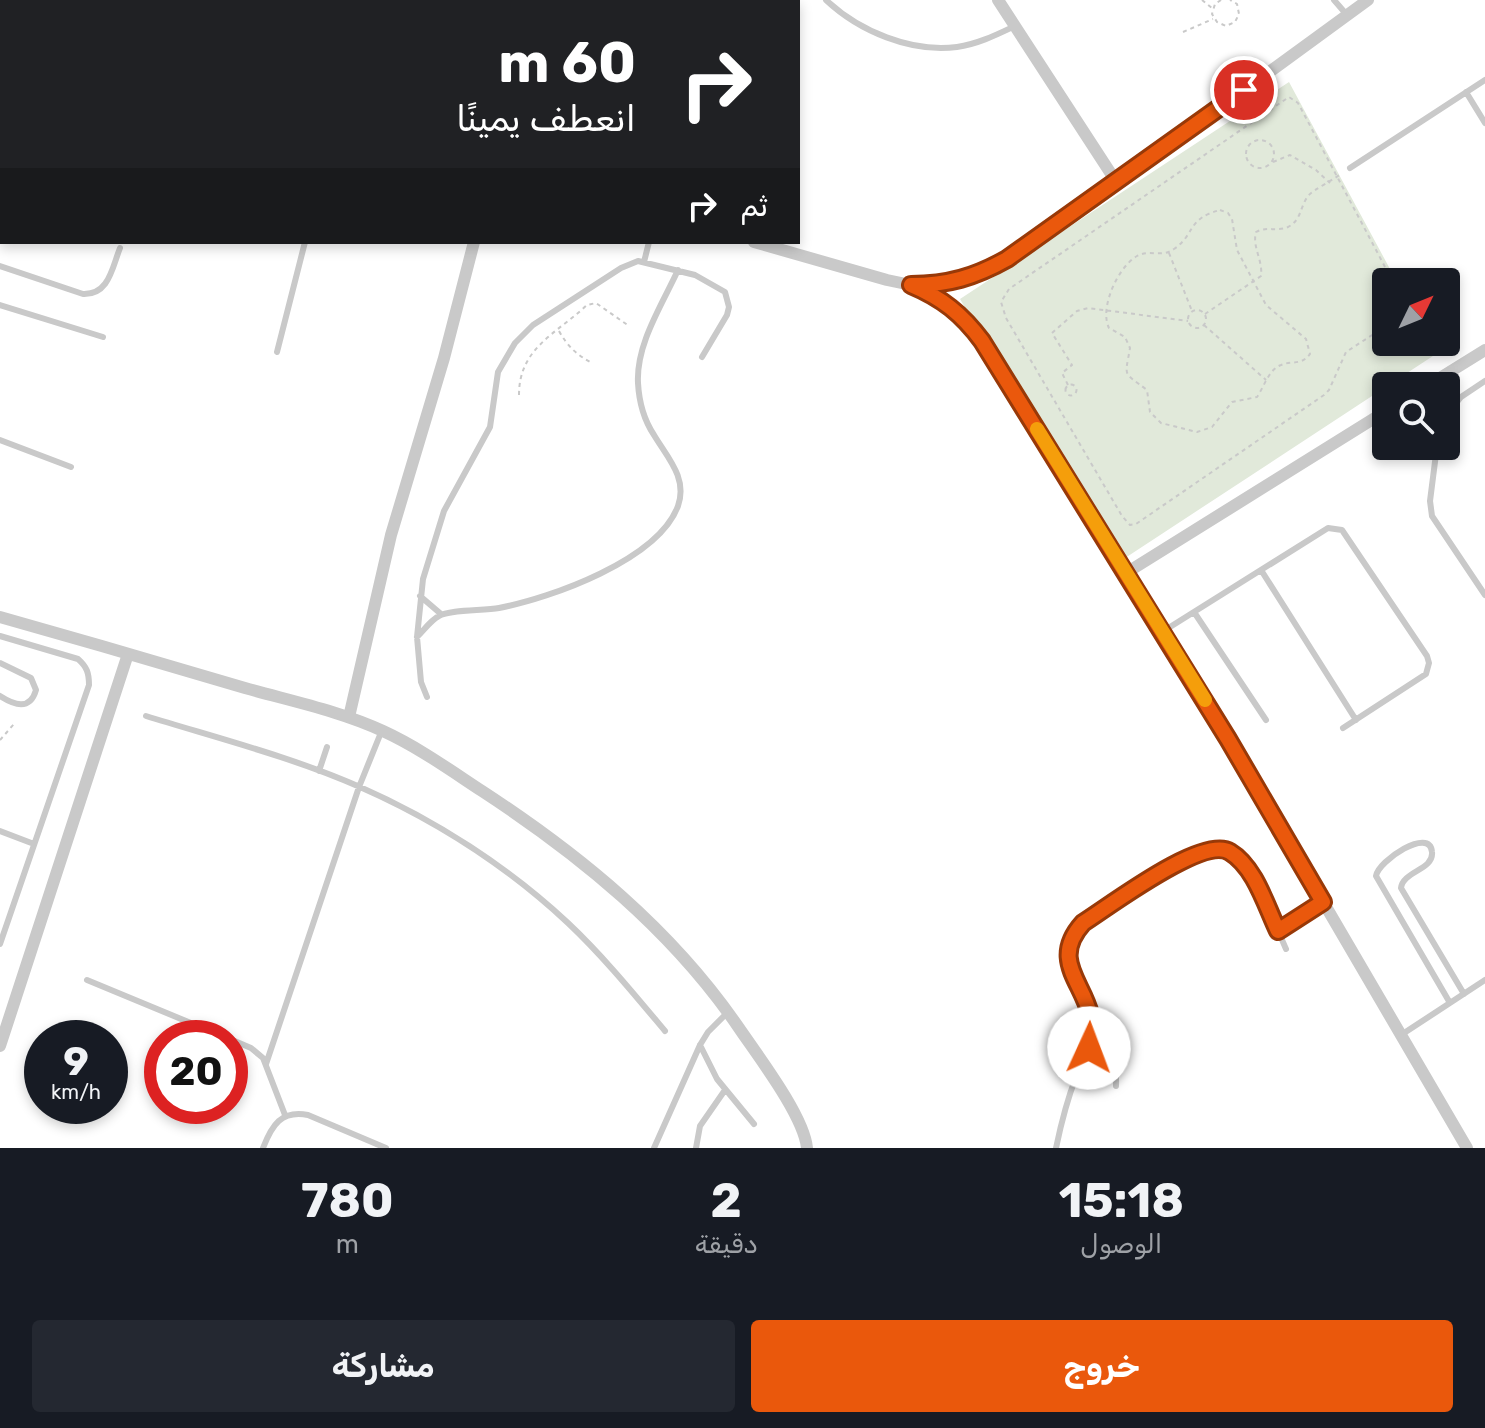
<!DOCTYPE html>
<html lang="ar">
<meta charset="utf-8">
<style>
:root{--surface:#171b24;--page:#242831;--text:#f1f3f6;--muted:#9ea1a6;--accent:#ea580c}
body{margin:0;font-family:Rubik,"Noto Naskh Arabic",sans-serif;background:var(--page);color:var(--text);direction:rtl;height:100vh;display:flex;flex-direction:column;font-size:30px;white-space:nowrap}
*{box-sizing:border-box;margin:0}
p{font-size:26px;color:var(--muted)}
.icon{flex:none;width:44px;height:44px;fill:none;stroke:currentColor;stroke-width:2;stroke-linecap:round;stroke-linejoin:round}
.map{position:relative;height:1148px;overflow:hidden;direction:ltr}
.details{display:flex;flex-direction:column;background:var(--surface);flex:1}
.details>*{flex:none}
.guide{position:absolute;left:0px;top:0px;width:800px;height:244px;box-shadow:0 4px 12px #0003;direction:rtl;background:#202124;color:#fff;overflow:hidden}
.needle{width:52px;rotate:47deg}
.buttons{position:absolute;left:1372px;top:268px;display:grid;gap:16px}
.buttons a{display:grid;place-items:center;width:88px;height:88px;border-radius:8px;background:var(--surface);box-shadow:0 4px 12px #0003;font-size:40px}
.speed{position:absolute;left:24px;top:1020px;display:flex;gap:16px;font-size:40px;font-weight:700;text-align:center}
.speed>*{display:grid;place-content:center;width:104px;height:104px;border-radius:50%;background:var(--surface);box-shadow:0 4px 12px #0003;line-height:1}
.speed small{font-size:20px;font-weight:400}
.speed .limit{border:12px solid #d22;background:#fff;color:#111}
.pin{position:absolute;display:grid;place-items:center;width:68px;height:68px;color:#fff;margin:-34px;border:4px solid #fff;border-radius:50%;box-shadow:0 2px 8px #0007}
.me{position:absolute;width:88px;margin:-44px;rotate:2deg;stroke-linejoin:round;filter:drop-shadow(0 0 6px #0008)}
.turn{display:flex;align-items:center;gap:28px;height:168px;padding:0 32px;font-size:36px}
.turn .icon{width:104px;height:104px;stroke-width:2.5}
.turn b{display:block;font-size:56px;line-height:68px}
.then{display:flex;align-items:center;height:76px;padding:0 32px;background:#0003;gap:16px;font-size:30px}
.eta{display:flex;justify-content:space-evenly;align-items:center;height:136px;text-align:center}
.eta b{font-size:48px;font-weight:700;line-height:56px}
.button{display:flex;gap:16px;margin-top:auto;padding:16px 32px}
.button a{flex:1;height:92px;border-radius:8px;background:var(--accent);color:#fff;font-size:32px;font-weight:700;line-height:92px;text-align:center}
.button a+a{background:var(--page);color:var(--text)}
.map>svg:first-child{display:block}
.green{fill:#e1e9da}
.lines{fill:none;stroke-linecap:round;stroke-linejoin:round}
.path{stroke:#c9c9c9;stroke-width:2;stroke-dasharray:4 4;stroke-linecap:butt}
.lane{stroke:#c9c9c9;stroke-width:6}
.street{stroke:#c9c9c9;stroke-width:12}
.route-casing{stroke:#983908;stroke-width:20}
.route{stroke:#ea580c;stroke-width:14}
.slow{stroke:#f59e0b;stroke-width:14}
</style>
<div class="map">
<svg width="1485" height="1148" viewBox="0 0 1485 1148">
<rect width="100%" height="100%" fill="#fff"/>
<path class="green" d="M1289,82l108,200h-11v60h44l6,12 -320,210 -156,-265z"/>
<g class="lines">
<path class="path" d="M1202,0l11,9
M1221,0l-6,4 -3,10 5,8 9,4 9,-4 4,-8 -2,-10 -7,-4
M1183,32l30,-13
M1246 154a14 14 0 1 1 28 0a14 14 0 1 1-28 0Z
M1273,162l17,-7 26,15 14,13
M1220,210l8,3 4,6 5,31 29,55 40,34 4,15c-9,12 -17,6 -29,11 -12,4 -17,22 -24,32l-25,5 -20,25 -15,5 -36,-9 -11,-11 -3,-22c-25,-19 -22,-12 -17,-42l-5,-11 -16,-9c-10,-20 9,-61 28,-72 12,-7 25,2 37,-7 22,-15 12,-30 46,-39z
M1169,253l23,58
M1188 319a9 9 0 1 1 18 0a9 9 0 1 1-18 0Z
M1205,314l56,-38c2,-16 -9,-29 -5,-44 10,-6 21,0 32,-5 14,-7 12,-22 21,-32 4,-5 26,-16 33,-22
M1204,325l62,55
M1386,326l-40,26 -17,38 -5,5 -188,129 -6,1 -8,-9 -116,-198 -5,-16 8,-13 280,-192 9,6 95,179
M559,331c9,16 18,24 33,32
M1065.5 390a5.5 5.5 0 1 1 11 0a5.5 5.5 0 1 1-11 0Z
M1068,385l-6,-12 10,-8 -20,-32 25,-22 11,-3 100,13
M519,395c0,-47 37,-61 68,-90l9,-2 33,23
M0,740l14,-16"/>
<path class="lane" d="M327,0l2,2
M826,0c33,31 85,53 131,47 21,-3 39,-12 58,-21
M1334,0l13,15
M16,2l1,-2
M224,2l1,-2
M285,2l1,-2
M311,2v-2
M389,2l1,-2
M0,87l2,-7
M1466,92l19,31
M0,163l2,1
M1350,168l135,-88
M644,262l5,-20
M0,266l83,28c26,1 29,-26 37,-46
M0,305l103,32
M277,352l28,-110
M1446,416l15,-19 24,-16
M0,440l71,27
M1437,446l-7,55 2,15 53,79
M1261,570l95,150
M420,596l21,18
M1194,612l72,108
M1162,632l166,-104 14,2 85,126 2,7 -3,11 -83,54
M0,636l78,23c9,8 11,14 11,26l-89,259
M417,637c7,-7 14,-17 22,-21 11,-7 45,-5 60,-8 52,-10 159,-48 179,-102 10,-28 -11,-49 -24,-71 -10,-15 -15,-34 -16,-52 -2,-39 24,-78 40,-113
M0,663l31,15 5,12c-6,21 -22,15 -36,6
M427,697l-6,-15 -4,-45 6,-58 21,-68 46,-84 8,-55 17,-29 18,-18 88,-57 17,-7 57,14 30,17 4,15 -2,8 -25,42
M146,716c71,22 146,41 214,71 75,33 148,80 208,136 35,33 66,71 97,108
M319,771l8,-24
M0,831l34,13
M1278,931l45,-29
M87,980l140,58
M1450,1003l-74,-127c2,-15 54,-50 56,-24 2,18 -29,19 -31,36l63,106
M1094,1031c17,16 23,31 22,55
M1401,1035l84,-55
M230,1039l21,9 12,10 22,57
M700,1045l17,34 37,45
M266,1064l93,-277 23,-57
M263,1148c9,-23 18,-38 45,-33l78,33
M654,1148l46,-103 8,-13 20,-20
M696,1148l4,-22 25,-36
M1056,1148c5,-24 11,-48 20,-71 6,-15 17,-31 18,-47 2,-43 -50,-63 -11,-107l109,-69 29,-6c33,14 51,70 65,101"/>
<path class="street" d="M998,0l119,183
M0,38l2,1
M754,242l133,38 24,5h24l47,-11 25,-15 110,-76 251,-183
M911,285c31,13 51,29 71,56l246,398 239,409
M1427,386l58,-36
M1126,573l260,-162
M0,617c82,23 163,47 245,71 46,13 95,23 138,43 35,16 67,39 99,60 98,64 190,139 257,237 19,28 65,88 68,120
M349,717l42,-182 53,-177 30,-116
M0,1046l128,-392"/>
</g>
<g class="lines">
<g class="route-casing">
<path id="route" d="M1089,1048c17,-56 -48,-78 -6,-125 27,-17 120,-88 147,-71 25,15 36,54 48,79l45,-29 -95,-163 -246,-398c-20,-27 -40,-43 -71,-56 37,0 64,-8 96,-26l237,-169"/>
</g>
<use href="#route" class="route"/>
<path class="slow" d="M1037,429l168,271"/>
</g>
</svg>
<div class="buttons">
<a><svg class="needle" viewBox="-14 -14 28 28"><path d="M0-13l5 13h-10z" fill="#e53935"/><path d="M0 13l5-13h-10z" fill="#9ea1a6"/></svg></a>
<a><svg class="icon" aria-label="search" viewBox="0 0 24 24"><circle cx="10" cy="10" r="6"/><path d="M15 15l6 6"/></svg></a>
</div>
<div class="speed"><div>9<small>km/h</small></div><div class="limit">20</div></div>
<div class="pin" style="left:1244px;top:90px;background:#d93025"><svg class="icon" aria-label="arrive" viewBox="0 0 24 24"><path d="M6 21V4h12l-3 4 3 4H6"/></svg></div>
<svg class="me" style="left:1089px;top:1048px" viewBox="-20 -20 40 40"><circle r="19" fill="#fff"/><path d="M0-13L10 11 0 6-10 11z" fill="#ea580c"/></svg>
<div class="guide">
<div class="turn"><svg class="icon" aria-label="right" viewBox="0 0 24 24"><path d="M7 20v-9h11M14 6l5 5-5 5"/></svg><div><b>60 m</b>انعطف يمينًا</div></div>
<div class="then">ثم<svg class="icon" aria-label="right" viewBox="0 0 24 24"><path d="M7 20v-9h11M14 6l5 5-5 5"/></svg></div>
</div>
</div>
<section class="details">
<div class="eta">
<div><b>15:18</b><p>الوصول</p></div>
<div><b>2</b><p>دقيقة</p></div>
<div><b>780</b><p>m</p></div>
</div>
<div class="button"><a>خروج</a><a>مشاركة</a></div>
</section>
